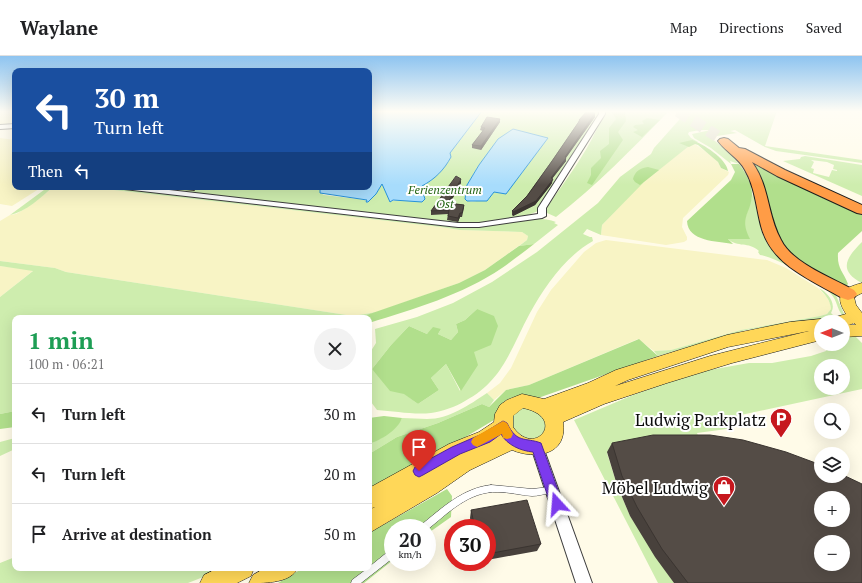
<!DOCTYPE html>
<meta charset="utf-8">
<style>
:root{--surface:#fff;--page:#f2f2f2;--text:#202124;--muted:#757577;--line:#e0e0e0}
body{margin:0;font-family:"PT Serif",serif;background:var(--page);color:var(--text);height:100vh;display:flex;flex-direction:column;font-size:15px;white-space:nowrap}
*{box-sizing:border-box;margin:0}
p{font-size:13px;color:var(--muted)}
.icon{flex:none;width:22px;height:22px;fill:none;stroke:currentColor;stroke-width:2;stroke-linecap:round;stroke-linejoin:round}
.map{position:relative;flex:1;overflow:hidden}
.sheet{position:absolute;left:12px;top:259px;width:360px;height:256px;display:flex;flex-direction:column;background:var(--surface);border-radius:8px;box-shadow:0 4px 16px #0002}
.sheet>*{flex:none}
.hud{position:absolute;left:12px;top:12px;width:360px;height:122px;border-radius:8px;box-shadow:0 4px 16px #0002;background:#1a4fa0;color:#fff;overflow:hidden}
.needle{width:26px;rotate:270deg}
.tools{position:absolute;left:814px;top:259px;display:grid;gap:8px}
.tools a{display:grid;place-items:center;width:36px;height:36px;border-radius:50%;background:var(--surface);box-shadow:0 4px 16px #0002;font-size:20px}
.speed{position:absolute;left:384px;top:463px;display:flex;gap:8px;font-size:20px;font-weight:700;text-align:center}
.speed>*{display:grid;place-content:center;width:52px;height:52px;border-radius:50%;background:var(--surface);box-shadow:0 4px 16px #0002;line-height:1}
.speed small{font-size:10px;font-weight:400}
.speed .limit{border:6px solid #d22;background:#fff;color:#111}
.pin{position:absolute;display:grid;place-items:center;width:34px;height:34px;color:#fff;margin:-41px -17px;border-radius:50% 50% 50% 0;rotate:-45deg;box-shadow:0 0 4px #0007}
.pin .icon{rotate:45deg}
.me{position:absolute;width:44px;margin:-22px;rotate:341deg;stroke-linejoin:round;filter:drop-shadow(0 0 3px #0008)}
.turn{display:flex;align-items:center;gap:14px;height:84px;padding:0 16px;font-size:18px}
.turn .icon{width:52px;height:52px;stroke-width:2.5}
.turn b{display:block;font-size:28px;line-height:34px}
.then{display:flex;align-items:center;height:38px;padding:0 16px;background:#0003;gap:8px;font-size:15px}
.round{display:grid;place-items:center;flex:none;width:42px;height:42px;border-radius:21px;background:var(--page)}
.overview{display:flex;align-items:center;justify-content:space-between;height:68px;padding:0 16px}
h1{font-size:24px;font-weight:600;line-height:30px;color:#1e9e55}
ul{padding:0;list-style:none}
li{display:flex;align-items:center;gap:12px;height:60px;padding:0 16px;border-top:1px solid var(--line)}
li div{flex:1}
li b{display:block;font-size:15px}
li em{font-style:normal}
header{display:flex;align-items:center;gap:24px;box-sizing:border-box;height:56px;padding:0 20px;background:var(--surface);border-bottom:1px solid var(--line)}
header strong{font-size:19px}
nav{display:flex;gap:22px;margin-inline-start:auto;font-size:14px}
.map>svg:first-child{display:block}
.farmland{fill:#f8f4c5}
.green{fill:#ceedae;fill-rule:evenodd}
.forest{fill:#b1df8c}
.water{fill:#a7dcfc;stroke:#2792da}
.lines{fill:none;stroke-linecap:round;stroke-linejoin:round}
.highway-tunnel{stroke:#dad7c7;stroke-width:12;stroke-dasharray:12 6;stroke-linecap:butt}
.lane-casing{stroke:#3e3e3e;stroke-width:1}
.street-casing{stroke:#3e3e3e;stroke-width:2}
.primary-casing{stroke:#1c1c1c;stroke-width:1}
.highway-casing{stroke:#1c1c1c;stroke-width:2}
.lane{fill:#fff;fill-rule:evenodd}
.street{fill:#fff;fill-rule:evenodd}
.primary{fill:#ffd758;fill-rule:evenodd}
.highway{fill:#ff9c46;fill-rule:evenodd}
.wall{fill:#48413c}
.shaded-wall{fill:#3b3531}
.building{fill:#544c46;stroke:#3b3531;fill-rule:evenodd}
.route{fill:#7c3aed;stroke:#51269a}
.slow{fill:#f59e0b}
.labels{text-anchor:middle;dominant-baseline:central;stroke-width:4;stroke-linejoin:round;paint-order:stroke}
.far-park-label{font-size:12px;font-style:italic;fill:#266716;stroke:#fff}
.near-poi-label{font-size:17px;fill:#0b0b0b;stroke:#fff;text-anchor:end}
</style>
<header>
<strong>Waylane</strong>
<nav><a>Map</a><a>Directions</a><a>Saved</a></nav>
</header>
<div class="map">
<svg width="862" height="527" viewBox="0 0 862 527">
<rect width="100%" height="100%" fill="#fffbe8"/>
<path class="farmland" d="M0,55h15v14l-15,-1z
M0,82l15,2v47h27l-30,19 -12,-2z
M695,88l17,12 6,6 3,6 8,4 -1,3 -45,43 -1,9 5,10v3l-3,2 -18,3 -65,-10 1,-10 38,-40 49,-40z
M54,131h33l354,40 19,3 62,2 6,4 -1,4 -42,30 -26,13 -82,29 -24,4 -287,-44 -11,-4 -55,-7v-40l10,-6 6,-1 7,-4z
M606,184l161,20 19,8 32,20 8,8 4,7 1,6 -4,5 -7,2 -79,14 -70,20 -17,1 -16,-12 -109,46 -23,5 -12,10 -7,-7 13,-10 11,-15 26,-56 14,-22 33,-38 12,-9z
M0,210l34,4 -34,27z"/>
<path class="green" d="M482,55h116v3l-60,97c-24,11 -55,12 -81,12l-175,-19 -138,-17h150v2c9,1 17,-2 26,-2v6l4,2 43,5 9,-6 6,-10 8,17 35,-2 -3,-13 9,-5 19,-28zM548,82l-42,56 -12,-2c-9,5 -19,14 -29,7l2,-14 12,-20 8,-9z
M604,55h65c-36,37 -72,74 -113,106l-9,-4 -1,-4c21,-31 46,-62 58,-98z
M687,55h90l-12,35 97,14v3l-86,-12 -11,-4 -30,-17 -5,1 7,2 -27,4 21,17 8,10 -9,-3 1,3 -20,-16 -17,-10 -2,-4 19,-4h-11l-11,2 -1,2 3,4 7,4 -9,4 -45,36 -42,43 -1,10 -14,-6 -4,5 7,3h2l1,4c-27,15 -48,45 -63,72 -19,35 -27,68 -65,88 -10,6 -22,10 -34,12 -17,2 -37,-2 -54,-3l-6,-8 -2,-18v-30l7,-11 -1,-14 42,-12 36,-14 39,-21 45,-30 61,-49 22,-26 31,-23 3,-6zM477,253l-3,43 -14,39 -14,-27 -15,14 8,12 -21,14 -46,-35 19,-24 18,-19 18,8 14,-5 -3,5 13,6 7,-8 -2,-8 9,-4z
M805,100l57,9v31l-79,-35 17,-2 1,-2zM811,104l16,2 7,3 -1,4 4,1v1l-5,-1 -3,7 -16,-4 1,-4 -3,-1 3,-6z
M48,131h5c-12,10 -27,25 -43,28z
M87,131h19l349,40c30,2 76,-15 101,-5l-2,1 4,2 -24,19 -15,2 8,-6 1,-4 -6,-4 -62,-2 -19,-3z
M753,138l9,39 6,12 19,19 48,29 9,21 -2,1c-5,-6 -5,-15 -11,-21 -10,-12 -56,-37 -71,-39l-2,-3 1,-1c-11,-10 -21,-3 -31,-12l18,-7 -2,-10z
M862,186v41c-25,-13 -15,-26 0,-41z
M0,205l55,7 11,4 287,44 24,-4 -19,6h-343v93l-15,3v-117l33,-26 -33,-5z
M819,232c8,4 18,15 12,25l5,5 -35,3 -55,9 -88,26 -4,-5 17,-1 70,-20 79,-14 7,-2 4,-5c-1,-10 -6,-14 -12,-21z
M853,278l9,9v46l-135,29 7,10 -37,5 5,12 -95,8 10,32 13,31 44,67h-16l-84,-163 59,-25 65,-23 51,-9h23l39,-7 15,-5 5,-7h12v-8zM821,310h22v22h-22z
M487,337l7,7 -5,7 -7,-3 -44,19 -41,14 -28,17v-10c11,-4 29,-16 33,-26 9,0 17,1 25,1 22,0 42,-14 60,-26z
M523,351l18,5 7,15 -10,12h-12l-15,-11 -1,-11z
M15,382v11l-15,7v-14z
M15,501v11h201v4l-28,11h-188v-20z"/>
<path class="forest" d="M611,55h14l1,10 -8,11 5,8 -31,45 -5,-2 4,-8v-7l10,-10 -1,-7 9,-7v-16l7,-9z
M647,62l13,2 -18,17 -9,-5 5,-2 -5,-3 2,-2 9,-1 -2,-3z
M692,84c11,4 34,18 36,31l-7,-3 -3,-6 -20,-17 -3,-1 -6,3 -10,-4z
M731,108h8c6,7 14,22 13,32 -2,19 -13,22 -2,43h-22l5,5c-16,-3 -45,-2 -46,-23l44,-41 4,-8z
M756,109l67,33 39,17v16l-24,22c-1,16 5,18 10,31l-2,2 -45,-21 -21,-19 -27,-80z
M648,111l11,3 -19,15 -5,-3 -2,-3c2,-8 7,-11 15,-12z
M534,188c-10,8 -21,16 -32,24 -40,27 -88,41 -133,55v-5h-11l101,-35 26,-13 34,-24z
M477,253l17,7 4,10 -7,19 -17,7 4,13 -17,26 -15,-27 -15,14 8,12 -21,14 -14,-10 -14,-3 -18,-22 19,-24 18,-19 18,8 6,-7 8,2 -3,5 13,6 7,-8 -2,-8 9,-4z
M639,283l19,17 -120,42c-21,-4 -38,-3 -44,22l-42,25 -83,46v-37l28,-17 41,-14 44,-19 7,3 17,-17 23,-5z
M15,355v16l-15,2v-15z
M384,360l18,2c-4,12 -21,22 -33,26v-26z
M447,433l5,7 -1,21 -24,17v-6h-34v32l-29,23h-86l25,-15h66v-35z"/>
<path class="water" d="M369,55h113l-32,42 1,4c-7,13 -16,22 -29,29l1,7 2,6 -3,3 -29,-2 -3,2 -8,-18 -6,10 -8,8h-2l1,-2 -47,-7v-6h49z
M513,73l35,9 -42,56 -12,-2 -7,9h-20l-2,-2 2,-14 12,-20 19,-26z"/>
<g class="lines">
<path class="highway-tunnel" d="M678,55l39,25"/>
<g class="lane-casing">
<path id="lane" d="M491,429l11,1 30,3 18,-2 2,1 1,2 -1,2 -2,1c-6,1 -12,3 -18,3 -12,-1 -23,-4 -34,-4 -29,-1 -50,21 -71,38v-2h-7l1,-3c21,-17 42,-37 70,-40z
M393,493v9l-32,25h-10l1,-3 16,-12h1v-1l21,-17z"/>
</g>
<g class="street-casing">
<path id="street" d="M599,55h6v3l-59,94v8l-4,2 -63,9h-21l-334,-38 -4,-2h23l315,36h21l59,-9v-6l61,-94z
M15,68v4l-15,1v-4z
M537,385l4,2 2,4 49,136h-16l-45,-136 2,-4z"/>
</g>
<g class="primary-casing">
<path id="primary" d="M862,227v10l-8,4 2,8 6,8v23l-19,1v-15h-14l3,-4 14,-4c-13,-20 -3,-26 16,-31zM854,267l2,2h-7z
M821,263l6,3h-6v18l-89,23 -65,20 -63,21 -41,18c5,33 -27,38 -51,28l-42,20 -33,23 -68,40v-23l6,-3 -6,2v-21l80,-44 30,-12 15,-10 1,-8 5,-9 7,-5 15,-6 22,5 44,-16 28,-13 111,-35 63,-13zM809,275l-99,25 -95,30 13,-6 100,-33zM523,352c45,9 12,51 -10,19v-11z
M218,512h36l-3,8 -14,7h-37l4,-8z
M265,512h33c-8,15 -30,15 -49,15l4,-8z"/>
</g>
<g class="highway-casing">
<path id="highway" d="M724,82l4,1 11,9 6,1 40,21 77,35v9l-5,-1 -80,-37 -25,-14c18,25 15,53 29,78 11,23 51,38 73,50l3,4 -3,4 -6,2 -6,-2c-32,-19 -71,-33 -81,-72 -5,-19 -6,-39 -16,-56 -6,-12 -19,-18 -27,-29l2,-2z"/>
</g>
<use href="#lane" class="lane"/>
<use href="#street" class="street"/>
<use href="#primary" class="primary"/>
<use href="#highway" class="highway"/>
</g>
<path class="wall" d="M545,55h11l-1,1 -11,-1z
M595,57v4l-29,41v3l-14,18v4l-2,3 -15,19 -22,11 -1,-1v-4l15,-15 25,-35 26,-38 1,-3z
M500,66l-19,28 -9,-2v-3l11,-14 -3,-1 1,-3z
M461,127l-11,20 14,2v3l-2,9h-2l-2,5 -11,-2 1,-6 -17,1v-4z
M156,131h42l-4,4z
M612,387l250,140h-188l-19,-26 -25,-41 -13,-31 -10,-33z
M471,454l70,34 -4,7 -50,9v-32h-15l-2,-10z"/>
<path class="shaded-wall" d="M595,57v4l-31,43 2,-2v3l-16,20 1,-3z
M500,63v3l-19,28v-4z
M461,123v4l-13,24v-4z
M553,123l-1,4 -2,3 -15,19 -22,11v-4z
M193,131h5l-4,4 -2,-3z
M460,157v4l-2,5v-4z"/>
<path class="building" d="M587,55l8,2 -30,44 1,1 -15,20 2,1 -2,3 -15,19 -23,11 -1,-1 15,-15 25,-35 28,-41h-1z
M487,61l13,2 -19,27 -9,-1 13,-17 -4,-1z
M456,120l5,3 -13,24 16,2 -2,8h-2l-2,5 -10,-2 1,-6 -18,1z
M653,379h57l33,5 43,12 35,13v11h22v-1l19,9v99h-174l-26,-34 -25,-42 -15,-31 -10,-33zM821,442h22v22h-22zM821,486h22v22h-22z
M527,444l14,44 -54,10v-26h-12l-4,-18z"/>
<linearGradient id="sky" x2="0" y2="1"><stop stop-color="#8ec4f0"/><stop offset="0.43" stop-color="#fffdf5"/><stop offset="1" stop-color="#fffdf5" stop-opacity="0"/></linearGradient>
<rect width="862" height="129" fill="url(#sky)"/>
<path class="route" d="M503,365l4,2c10,21 18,14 34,20l22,61 -2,5 -4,2 -5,-2 -19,-57c-12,-1 -26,-7 -32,-18l-11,8 -30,12 -37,21 -4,2 -4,-2 -2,-4 2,-4 37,-20 30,-13z"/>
<path class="slow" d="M503,365l4,2 6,11 -2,4 -4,1 -4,-1 -1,-4 -25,13 -4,-2 -2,-3 2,-4z"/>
<defs>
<g id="parking-pin" transform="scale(1.15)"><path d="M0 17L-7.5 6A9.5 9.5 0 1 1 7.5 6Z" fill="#c6171e" stroke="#fff"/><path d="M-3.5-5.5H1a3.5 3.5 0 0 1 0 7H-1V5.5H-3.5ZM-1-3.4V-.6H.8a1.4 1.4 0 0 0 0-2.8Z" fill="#fff"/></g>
<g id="shop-pin" transform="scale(1.15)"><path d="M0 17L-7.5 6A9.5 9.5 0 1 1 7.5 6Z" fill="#c6171e" stroke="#fff"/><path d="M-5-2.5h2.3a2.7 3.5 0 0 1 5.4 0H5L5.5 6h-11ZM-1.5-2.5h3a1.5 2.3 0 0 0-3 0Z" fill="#fff"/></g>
</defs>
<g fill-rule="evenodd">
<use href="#parking-pin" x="781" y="363"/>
<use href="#shop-pin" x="724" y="431"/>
</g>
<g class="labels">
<g class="far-park-label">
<text x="445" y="133">Ferienzentrum<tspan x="445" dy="14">Ost</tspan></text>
</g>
<g class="near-poi-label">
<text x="766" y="363">Ludwig Parkplatz</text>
<text x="708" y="431">Möbel Ludwig</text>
</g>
</g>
</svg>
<div class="tools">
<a><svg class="needle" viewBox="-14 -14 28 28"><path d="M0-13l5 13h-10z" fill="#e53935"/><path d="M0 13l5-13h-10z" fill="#757577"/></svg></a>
<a><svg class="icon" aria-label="sound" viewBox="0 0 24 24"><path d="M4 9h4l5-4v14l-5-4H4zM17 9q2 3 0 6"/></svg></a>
<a><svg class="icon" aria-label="search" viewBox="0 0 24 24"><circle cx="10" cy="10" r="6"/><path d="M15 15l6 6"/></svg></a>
<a><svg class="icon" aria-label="layers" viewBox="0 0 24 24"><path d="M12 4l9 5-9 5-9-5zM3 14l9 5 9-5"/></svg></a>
<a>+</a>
<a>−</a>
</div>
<div class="speed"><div>20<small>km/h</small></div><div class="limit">30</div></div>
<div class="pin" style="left:419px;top:415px;background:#d93025"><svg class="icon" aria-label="arrive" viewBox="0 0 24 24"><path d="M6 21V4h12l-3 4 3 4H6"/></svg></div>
<svg class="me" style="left:557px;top:448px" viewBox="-20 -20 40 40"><path d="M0-17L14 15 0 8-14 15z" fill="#7c3aed" stroke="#fff" stroke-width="4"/></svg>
<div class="hud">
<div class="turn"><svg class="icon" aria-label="left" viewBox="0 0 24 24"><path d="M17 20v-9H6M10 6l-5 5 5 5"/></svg><div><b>30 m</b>Turn left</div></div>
<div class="then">Then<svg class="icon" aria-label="left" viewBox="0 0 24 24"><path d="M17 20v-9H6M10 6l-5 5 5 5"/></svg></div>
</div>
<section class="sheet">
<div class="overview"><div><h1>1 min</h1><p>100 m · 06:21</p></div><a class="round"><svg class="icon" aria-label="close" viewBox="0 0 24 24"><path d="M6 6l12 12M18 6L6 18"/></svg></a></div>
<ul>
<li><svg class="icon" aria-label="left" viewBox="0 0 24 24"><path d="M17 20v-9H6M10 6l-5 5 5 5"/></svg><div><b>Turn left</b></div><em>30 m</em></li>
<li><svg class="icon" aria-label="left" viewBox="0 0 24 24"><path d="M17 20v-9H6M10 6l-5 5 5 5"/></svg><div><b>Turn left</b></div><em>20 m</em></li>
<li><svg class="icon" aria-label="arrive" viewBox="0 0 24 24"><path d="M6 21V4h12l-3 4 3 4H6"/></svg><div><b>Arrive at destination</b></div><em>50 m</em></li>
</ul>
</section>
</div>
